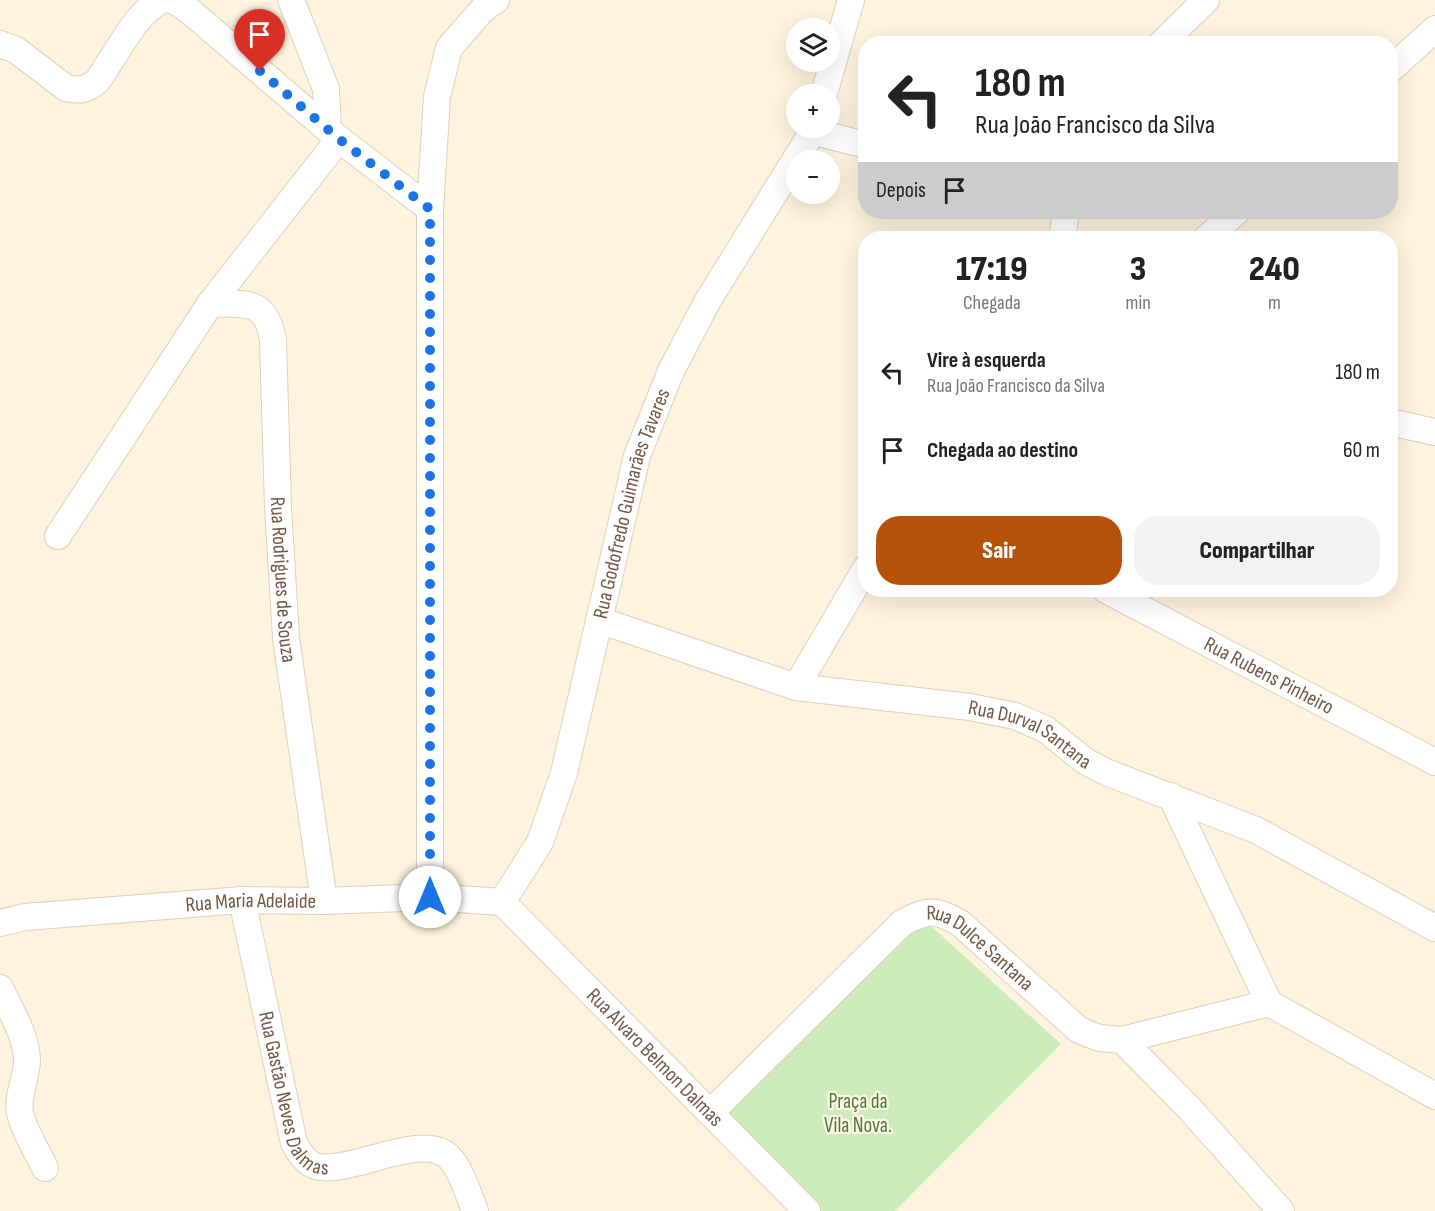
<!DOCTYPE html>
<html lang="pt">
<meta charset="utf-8">
<style>
:root{--surface:#fff;--page:#f2f2f2;--text:#222;--muted:#767676;--accent:#b45309}
body{margin:0;font-family:"Sofia Sans Condensed",sans-serif;background:var(--page);color:var(--text);height:100vh;display:flex;flex-direction:column;font-size:22px;white-space:nowrap}
*{box-sizing:border-box;margin:0}
p{font-size:20px;color:var(--muted)}
.icon{flex:none;width:33px;height:33px;fill:none;stroke:currentColor;stroke-width:2;stroke-linecap:round;stroke-linejoin:round}
.map{position:relative;flex:1;overflow:hidden}
.sheet{position:absolute;left:858px;top:231px;width:540px;height:366px;display:flex;flex-direction:column;background:var(--surface);border-radius:24px;box-shadow:0 6px 24px #0002}
.sheet>*{flex:none}
.top-card{position:absolute;left:858px;top:36px;width:540px;height:183px;border-radius:24px;box-shadow:0 6px 24px #0002;background:#fff;color:var(--text);overflow:hidden}
.fabs{position:absolute;left:786px;top:18px;display:grid;gap:12px}
.fabs a{display:grid;place-items:center;width:54px;height:54px;border-radius:50%;background:var(--surface);box-shadow:0 6px 24px #0002;font-size:30px}
.pin{position:absolute;display:grid;place-items:center;width:51px;height:51px;color:#fff;margin:-62px -26px;border-radius:50% 50% 50% 0;rotate:-45deg;box-shadow:0 0 6px #0007}
.pin .icon{rotate:45deg}
.me{position:absolute;width:66px;margin:-33px;rotate:0deg;stroke-linejoin:round;filter:drop-shadow(0 0 4px #0008)}
.turn{display:flex;align-items:center;gap:21px;height:126px;padding:0 18px;font-size:27px}
.turn .icon{width:78px;height:78px;stroke-width:2.5}
.turn b{display:block;font-size:42px;line-height:51px}
.then{display:flex;align-items:center;height:57px;padding:0 18px;background:#0003;gap:12px;font-size:22px}
.eta{display:flex;justify-content:space-evenly;align-items:center;height:102px;text-align:center}
.eta b{font-size:36px;font-weight:800;line-height:42px}
.cta{display:flex;gap:12px;margin-top:auto;padding:12px 18px}
.cta a{flex:1;height:69px;border-radius:24px;background:var(--accent);color:#fff;font-size:24px;font-weight:800;line-height:69px;text-align:center}
.cta a+a{background:var(--page);color:var(--text)}
ul{padding:0;list-style:none}
li{display:flex;align-items:center;gap:18px;height:78px;padding:0 18px}
li div{flex:1}
li b{display:block;font-size:22px}
li em{font-style:normal}
.map>svg:first-child{display:block}
.green{fill:#cdecbc}
.lines{fill:none;stroke-linecap:round;stroke-linejoin:round}
.minor-casing{stroke:#e2cfba;stroke-width:28}
.minor{stroke:#fff;stroke-width:26}
.route{stroke:#1a73e8;stroke-width:10;stroke-dasharray:0 18}
.labels{text-anchor:middle;dominant-baseline:central;stroke-width:4.5;stroke-linejoin:round;paint-order:stroke}
.street-label{font-size:21px;fill:#755845;stroke:#fff6e6}
.park-label{font-size:21px;fill:#4c7c3c;stroke:#fff6e6}
</style>
<div class="map">
<svg width="1435" height="1211" viewBox="0 0 1435 1211">
<rect width="100%" height="100%" fill="#fef3de"/>
<path class="green" d="M931,926l130,118 -166,167h-73l-100,-97 183,-180z"/>
<g class="lines">
<g class="minor-casing">
<g id="minor">
<path d="M173,0l18,12 148,127 91,70v688"/>
<path d="M291,0l35,89 2,40"/>
<path d="M0,44l16,6 50,38c10,3 21,2 30,-6 5,-4 9,-13 13,-19 15,-22 29,-51 53,-63"/>
<path d="M1161,44l45,-44"/>
<path d="M1390,70l45,-41"/>
<path d="M824,94l27,-94"/>
<path d="M814,132l52,13"/>
<path d="M430,209l7,-112 12,-49 34,-39 13,-9"/>
<path d="M1062,238l4,-26"/>
<path d="M1207,238l29,-26"/>
<path id="s1" d="M210,304c35,0 56,-6 63,36l5,167 8,131 38,263"/>
<path d="M1390,422l45,10"/>
<path d="M58,536l152,-232 129,-165"/>
<path id="s2" d="M1106,590l329,172"/>
<path id="s3" d="M599,620l197,67 174,20 45,9 30,13 40,32 21,11 150,58 179,98"/>
<path d="M796,687l70,-119"/>
<path d="M1171,796l98,207 166,93"/>
<path id="s4" d="M242,900l52,243c4,8 9,16 17,21 28,17 110,-35 138,-7 13,14 19,37 26,54"/>
<path id="s5" d="M502,902l38,-60 24,-69 73,-317 34,-85 36,-69 108,-174"/>
<path id="s6" d="M502,902l305,309"/>
<path id="s7" d="M0,923l25,-6 217,-17 82,1 106,-4 72,5"/>
<path d="M0,988c11,24 27,48 27,74 -1,17 -10,34 -7,51 4,18 17,38 25,55"/>
<path d="M1122,1040l67,68 92,103"/>
<path id="s8" d="M710,1113l192,-190c26,-14 33,-14 58,0l119,107 20,8 23,2 147,-37"/>
</g>
</g>
<use href="#minor" class="minor"/>
</g>
<g class="lines">
<path class="route" d="M260,71l79,68 91,70v688"/>
</g>
<g class="labels">
<g class="street-label">
<text stroke="none"><textPath href="#s5" startOffset="422">Rua Godofredo Guimarães Tavares</textPath></text>
<text stroke="none"><textPath href="#s1" startOffset="324">Rua Rodrigues de Souza</textPath></text>
<text stroke="none"><textPath href="#s2" startOffset="184">Rua Rubens Pinheiro</textPath></text>
<text stroke="none"><textPath href="#s3" startOffset="450">Rua Durval Santana</textPath></text>
<text stroke="none"><textPath href="#s7" startOffset="252">Rua Maria Adelaide</textPath></text>
<text stroke="none"><textPath href="#s8" startOffset="362">Rua Dulce Santana</textPath></text>
<text stroke="none"><textPath href="#s6" startOffset="218">Rua Alvaro Belmon Dalmas</textPath></text>
<text stroke="none"><textPath href="#s4" startOffset="204">Rua Gastão Neves Dalmas</textPath></text>
</g>
<g class="park-label">
<text x="858" y="1101">Praça da<tspan x="858" dy="24">Vila Nova.</tspan></text>
</g>
</g>
</svg>
<div class="fabs">
<a><svg class="icon" aria-label="layers" viewBox="0 0 24 24"><path d="M12 4l9 5-9 5-9-5zM3 14l9 5 9-5"/></svg></a>
<a>+</a>
<a>−</a>
</div>
<div class="pin" style="left:260px;top:71px;background:#d93025"><svg class="icon" aria-label="arrive" viewBox="0 0 24 24"><path d="M6 21V4h12l-3 4 3 4H6"/></svg></div>
<svg class="me" style="left:430px;top:897px" viewBox="-20 -20 40 40"><circle r="19" fill="#fff"/><path d="M0-13L10 11 0 6-10 11z" fill="#1a73e8"/></svg>
<div class="top-card">
<div class="turn"><svg class="icon" aria-label="left" viewBox="0 0 24 24"><path d="M17 20v-9H6M10 6l-5 5 5 5"/></svg><div><b>180 m</b>Rua João Francisco da Silva</div></div>
<div class="then">Depois<svg class="icon" aria-label="arrive" viewBox="0 0 24 24"><path d="M6 21V4h12l-3 4 3 4H6"/></svg></div>
</div>
<section class="sheet">
<div class="eta">
<div><b>17:19</b><p>Chegada</p></div>
<div><b>3</b><p>min</p></div>
<div><b>240</b><p>m</p></div>
</div>
<ul>
<li><svg class="icon" aria-label="left" viewBox="0 0 24 24"><path d="M17 20v-9H6M10 6l-5 5 5 5"/></svg><div><b>Vire à esquerda</b><p>Rua João Francisco da Silva</p></div><em>180 m</em></li>
<li><svg class="icon" aria-label="arrive" viewBox="0 0 24 24"><path d="M6 21V4h12l-3 4 3 4H6"/></svg><div><b>Chegada ao destino</b></div><em>60 m</em></li>
</ul>
<div class="cta"><a>Sair</a><a>Compartilhar</a></div>
</section>
</div>
